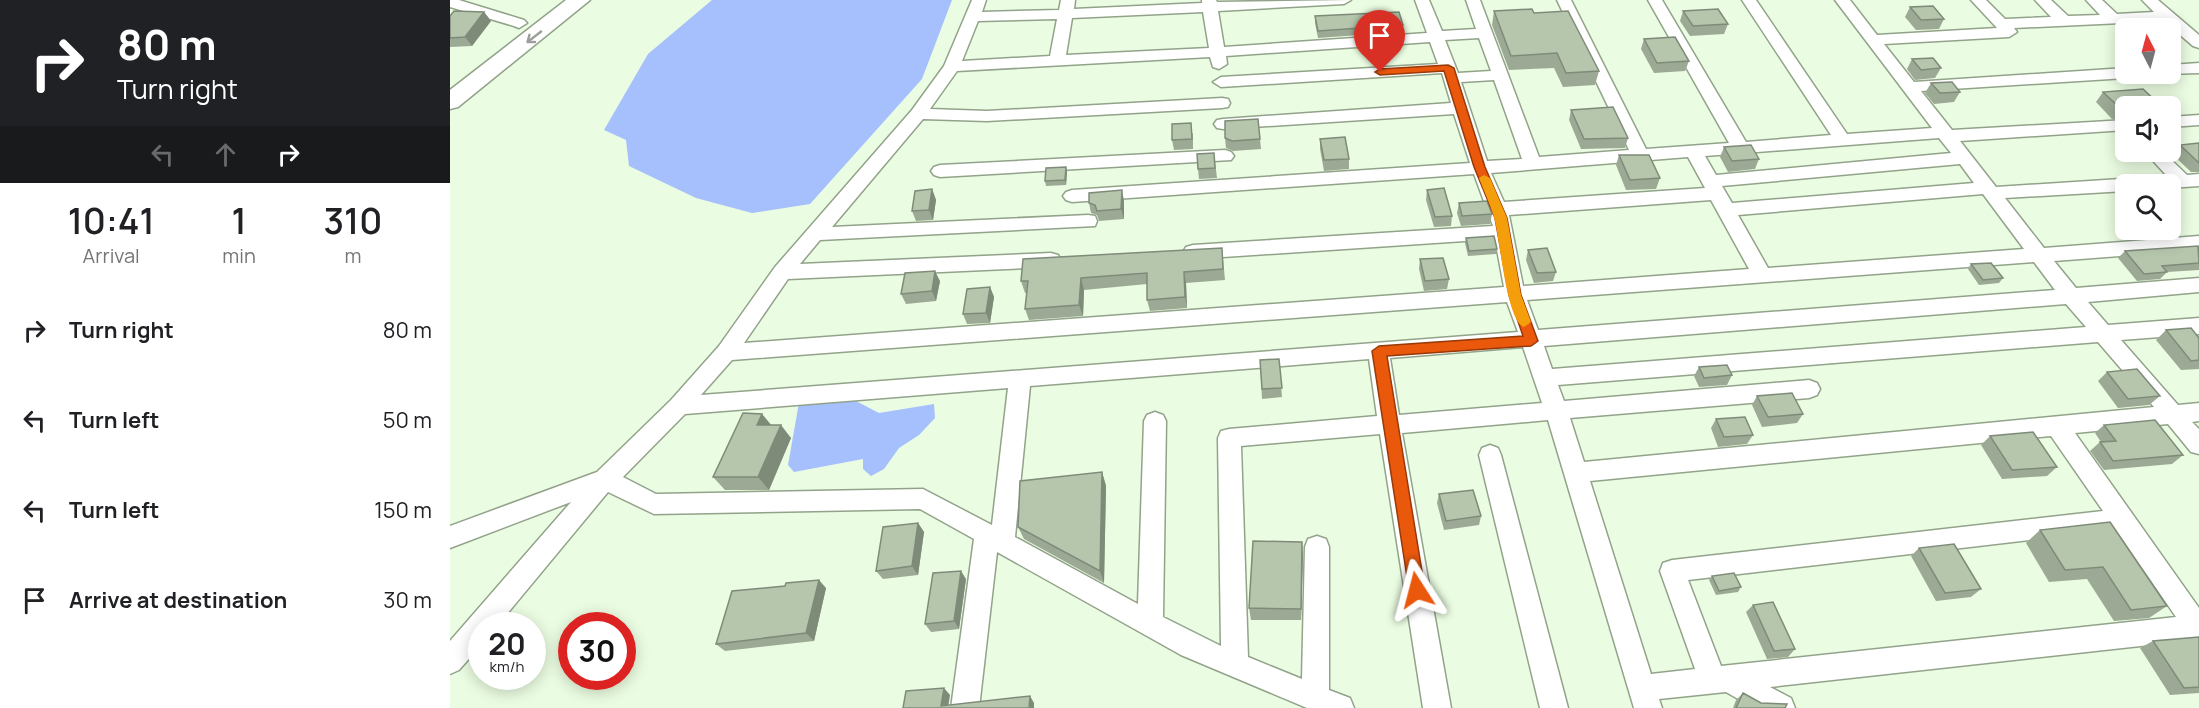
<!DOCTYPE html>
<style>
:root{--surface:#fff;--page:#f2f2f2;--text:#202124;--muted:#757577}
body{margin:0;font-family:Manrope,sans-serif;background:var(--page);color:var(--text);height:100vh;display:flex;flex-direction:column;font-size:22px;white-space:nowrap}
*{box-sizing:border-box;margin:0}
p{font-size:20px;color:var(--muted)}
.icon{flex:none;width:33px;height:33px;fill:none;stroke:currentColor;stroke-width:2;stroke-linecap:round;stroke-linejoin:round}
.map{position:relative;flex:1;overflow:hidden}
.details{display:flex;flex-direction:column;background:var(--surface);width:450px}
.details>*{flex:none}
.banner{background:#202124;color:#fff;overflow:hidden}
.needle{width:39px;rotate:354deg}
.controls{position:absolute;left:1665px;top:18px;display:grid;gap:12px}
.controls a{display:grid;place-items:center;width:66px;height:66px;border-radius:9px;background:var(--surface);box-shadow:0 3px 15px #0003;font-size:30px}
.speed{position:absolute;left:18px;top:612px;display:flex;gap:12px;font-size:30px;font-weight:700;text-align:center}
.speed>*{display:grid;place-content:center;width:78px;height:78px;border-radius:50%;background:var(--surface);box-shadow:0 3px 15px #0003;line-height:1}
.speed small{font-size:15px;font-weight:400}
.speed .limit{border:9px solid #d22;background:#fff;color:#111}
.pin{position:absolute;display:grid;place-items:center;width:51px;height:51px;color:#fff;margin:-62px -26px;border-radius:50% 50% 50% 0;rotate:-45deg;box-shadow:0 0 6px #0007}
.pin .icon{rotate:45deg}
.me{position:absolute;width:66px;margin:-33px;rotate:351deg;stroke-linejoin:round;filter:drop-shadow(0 0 4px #0008)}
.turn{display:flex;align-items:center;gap:21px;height:126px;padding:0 18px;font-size:27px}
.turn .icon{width:78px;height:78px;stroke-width:2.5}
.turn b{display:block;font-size:42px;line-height:51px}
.lanes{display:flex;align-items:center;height:57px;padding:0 18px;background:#0003;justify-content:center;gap:30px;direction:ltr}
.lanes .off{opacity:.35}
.eta{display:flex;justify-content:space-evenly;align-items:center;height:102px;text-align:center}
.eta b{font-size:36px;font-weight:600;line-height:42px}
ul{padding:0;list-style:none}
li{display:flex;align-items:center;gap:18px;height:90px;padding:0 18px}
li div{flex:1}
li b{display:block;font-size:22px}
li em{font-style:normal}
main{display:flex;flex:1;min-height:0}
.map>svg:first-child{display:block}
.water{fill:#a6bffd}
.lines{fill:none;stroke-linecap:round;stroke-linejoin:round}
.street-casing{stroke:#92a38a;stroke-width:3}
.secondary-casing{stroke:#92a38a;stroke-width:3}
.street{fill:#fff;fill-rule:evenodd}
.secondary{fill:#fff;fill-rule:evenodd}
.wall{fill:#9caa95}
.shaded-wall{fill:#7f8b79}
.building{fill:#b5c6ad;stroke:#7f8b79;stroke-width:1.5}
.oneway{stroke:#9b9e9a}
.route{fill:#ea580c;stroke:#983908;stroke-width:1.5}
.slow{fill:#f59e0b}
</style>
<main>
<section class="details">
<div class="banner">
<div class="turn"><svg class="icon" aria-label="right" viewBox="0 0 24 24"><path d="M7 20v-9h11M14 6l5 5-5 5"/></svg><div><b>80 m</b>Turn right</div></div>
<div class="lanes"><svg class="icon off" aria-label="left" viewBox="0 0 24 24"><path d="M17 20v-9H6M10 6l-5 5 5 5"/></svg><svg class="icon off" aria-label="ahead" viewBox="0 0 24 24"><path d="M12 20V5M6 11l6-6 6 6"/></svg><svg class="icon" aria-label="right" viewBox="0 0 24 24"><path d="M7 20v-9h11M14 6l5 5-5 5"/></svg></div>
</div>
<div class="eta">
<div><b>10:41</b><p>Arrival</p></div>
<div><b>1</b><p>min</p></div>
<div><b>310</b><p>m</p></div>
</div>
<ul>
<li><svg class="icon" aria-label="right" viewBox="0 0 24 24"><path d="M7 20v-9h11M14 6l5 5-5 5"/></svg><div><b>Turn right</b></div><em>80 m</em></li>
<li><svg class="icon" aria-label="left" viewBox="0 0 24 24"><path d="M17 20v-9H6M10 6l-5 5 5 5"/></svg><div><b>Turn left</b></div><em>50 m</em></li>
<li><svg class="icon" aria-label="left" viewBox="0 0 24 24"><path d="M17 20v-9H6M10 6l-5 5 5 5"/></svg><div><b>Turn left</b></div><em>150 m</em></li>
<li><svg class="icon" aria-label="arrive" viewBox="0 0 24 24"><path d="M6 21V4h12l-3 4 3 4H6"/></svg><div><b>Arrive at destination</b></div><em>30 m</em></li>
</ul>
</section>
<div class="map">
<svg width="1749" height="708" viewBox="0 0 1749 708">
<rect width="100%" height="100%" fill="#eafce1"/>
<path class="water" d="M262,0h240l-30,79 -112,125 -58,9 -56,-15 -67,-32 -3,-26 -22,-10 44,-76z
M350,397l52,2 27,14 55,-9 1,14 -16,17 -20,13 -15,21 -13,7 -8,-7v-10l-69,13 -6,-7z"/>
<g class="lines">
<g class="street-casing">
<path id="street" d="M0,0h9l65,20 3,3 -8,5 -5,-2 -64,-19z
M522,0h14l-4,12 77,-2 2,-10h14l-1,9 128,-6v-3h14l1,2 134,-2 -7,4 -126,7 6,36 203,-14 -12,-33h14l13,31 34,-2 -10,-29h14l59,157 90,-7 -72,-150h14l75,149 83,-6 -81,-143h14l84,142 85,-7 -89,-135h14l91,134 85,-6 -97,-128h15l27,35 120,-7 -26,-28h15l19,19 46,-2 -16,-17h16l17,16 32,-1 -14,-15h16l15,14 37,-2 -12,-12h16l41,35v13l-6,-2 -29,-25 -150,7 3,4 -8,5 -125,7 30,38 212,-14v6h8l-8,4 -205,13 31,39 174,-10v10l-166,11 36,46 171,-11 -22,-24h18l24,23 12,-1v12l-29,2v-4h-44v7l-121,7 39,50 155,-12v14l-145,11 22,27 123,-10v14l-111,10 20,23 91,-7v16l-78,6 57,65 21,-2v18l-7,1 7,7v25l-8,-2 -23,-28 -93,9 124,175v33l-4,-1 -425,47 21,11 4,10h-41l-28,-16 -67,7 3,9h-28l-86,-288 -146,13 49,275h-28l-43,-274 -139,12 7,211 54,22 3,-132 3,-8 9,-3 9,3 3,8v143l21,8 4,10h-47l-126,-53 -184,-103 -18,156h-28l23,-169 -54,-30 -266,5 -46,-22 -111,134h-15v18l-23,26 -9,4v-33l121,-139 -121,46v-22l147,-54 74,-72 48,-54 56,-79 137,-157 32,-44zM753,12l6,36 -143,7 6,-37zM607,19l-7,37 -88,5 16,-40zM1029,38l12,33 -33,2 -13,-33zM980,42l8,22 -217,13 -8,5 8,5 221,-14 9,30 -228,16 -6,1 -3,4 3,4 6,1 231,-15 16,49 -398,27 -6,2 -3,4 3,4 6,2 402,-28 19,52 -300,19 -7,2 -3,5 3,5 7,2 302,-20 9,48 -760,56 44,-64 263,-12 7,-2 3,-5 -3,-5 -7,-2 -251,11 20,-24 275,-14 2,-5 -2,-5 -7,-1 -256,12 91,-108 64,2 235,-13 6,-1 2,-4 -2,-4 -6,-1 -235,13 -57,-2 27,-38 253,-14 3,10 6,2 8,-5 -1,-8zM1044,80l28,79 -35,2 -26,-79zM1489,138l12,15 -235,22 -11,-19zM1238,157l17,31 -201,14 -13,-29zM1510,164l14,19 -242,20 -10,-17zM1533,194l41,55 -256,19 -30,-53zM1261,200l38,69 -226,17 -14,-71zM1584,262l21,28 -517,40 -11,-30zM1057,302l11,30 -817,63 31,-35zM1616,304l20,23 -534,42 -8,-23zM1648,342l56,65 -570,55 -14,-44 239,-20 8,-3 3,-6 -3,-6 -8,-3 -245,21 -6,-16zM1073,347l19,56 -143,12 -9,-57zM919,359l8,57 -148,13 -8,2 -3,7 3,208 -58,-29 3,-196 -3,-6 -8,-3 -8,3 -3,6 -6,183 -123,-67 15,-151zM558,388l-16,137 -69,-36 -267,5 -33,-17 62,-63zM1601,436l52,75 -431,49 -9,3 -3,8 35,98 -44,5 -61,-193zM1666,530l60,87 -455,49 -33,-86z
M1749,63v10l-34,1h5v-9z
M1749,115v10l-29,2v-10z
M775,150l6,2 3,4 -3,4 -291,17 -6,-2 -3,-4 3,-4 6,-2z
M1040,445l8,3 3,7 67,253h-28l-61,-253 3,-7z"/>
</g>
<g class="secondary-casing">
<path id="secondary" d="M116,0h24l-132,107 -8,2v-19z"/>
</g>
<use href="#street" class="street"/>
<use href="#secondary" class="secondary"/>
</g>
<path class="wall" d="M1460,7l34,12 -5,10 -23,1 -11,-13z
M1044,11l40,2 65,58 -4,14 -32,2 -9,-19 -45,2 -17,-45z
M1233,11l45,13 -4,10 -34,2 -10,-15z
M34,12l7,9 -19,25 -22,1v-31z
M865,16l88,9 -1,7 -84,6 -3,-15z
M1194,39l45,22 -4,10 -31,2 -13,-24z
M1462,59l29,9 -6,10 -20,2 -8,-11z
M1481,83l29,9 -6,10 -20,2 -9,-11z
M1653,92l23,14v12l-14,1 -16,-17z
M1121,110l57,28 -3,10 -44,1 -12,-29z
M808,119l3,30 -28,2 -7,-3 -1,-10z
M743,133v16l-19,1 -2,-10z
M870,139l29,20v10l-25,2 -4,-22z
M1749,143v29h-8l-19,-18 8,-9z
M1274,147l35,12 -4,10 -27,3 -8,-15z
M764,153l3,25 -18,1 -1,-10z
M1169,155l41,23 -4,11 -30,1 -10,-25z
M616,167l1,5 -1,13 -20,1 -1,-5z
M482,189l4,11 -3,20 -17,1 -4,-10z
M977,190l25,26 -1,10 -17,1 -8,-27z
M674,201v18l-25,2 -2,-6 -6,-2 -2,-10z
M1009,203l33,11 -2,10 -29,2 -4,-13z
M1016,238l31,11 -1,5 -28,2 -3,-13z
M1749,246v24l-32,2 -7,7 -23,2 -19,-23 7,-7z
M1078,250l28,22 -3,9 -19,2 -8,-23z
M773,259l2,21 -39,3 1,25 -37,3 -3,-11v-16l-63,6 -1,26 -54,4 -4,-11 2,-16h-2l-4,-12z
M970,259l29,20 -2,10 -23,2 -5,-22z
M1521,264l32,14 -4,5 -20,2 -11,-16z
M490,281l-4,20 -30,3 -5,-10z
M540,287l4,10 -4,26 -23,1 -4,-10z
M1716,330l33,8v31l-18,1 -25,-30z
M829,359l3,38 -20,2 -2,-39z
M1249,367l33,8 -5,10 -28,2 -5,-11z
M1657,372l53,24 -11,9 -31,3 -20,-27z
M1307,396l46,18 -6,9 -35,4 -10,-22z
M1266,419l37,16 -6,9 -29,3 -7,-19z
M321,425l20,13 -22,52h-44l-12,-13z
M1654,425l79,30 -11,9 -68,6 -14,-19 10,-9h1l-6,-9z
M1540,436l67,31 -10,9 -45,3 -21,-34z
M652,472l4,14 -2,97 -80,-44 -6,-12z
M989,494l42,22 -2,9 -35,5 -7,-27z
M1660,522l57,84 -18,12 -35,3 -27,-42 -38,3 -23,-39 14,-13z
M468,523l6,9 -6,43 -35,4 -7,-8z
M1469,548l62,41 -10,8 -35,4 -25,-45z
M853,554l-2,66h-50l-2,-12z
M1262,576l29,11 -3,5 -22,3 -7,-15z
M516,579l-7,50 -28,3 -6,-8z
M335,586l41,2 -12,53 -89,10 -9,-7z
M1303,605l42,44 -7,8 -21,2 -21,-47z
M1749,637v56l-29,2 -30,-47 13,-7z
M1293,693l18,10 24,5h-52l3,-8z"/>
<path class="shaded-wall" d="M34,12l7,9 -19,25 -7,-9z
M616,167l1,5 -1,13 -1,-5z
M482,189l4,11 -3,20 -4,-10z
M672,190l2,11v18l-3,-10z
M485,271l5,10 -4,20 -4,-10z
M734,272l2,11 1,25 -2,-11z
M631,278l3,12 -1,26 -4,-11z
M540,287l4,10 -4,26 -4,-10z
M312,414l11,13 -16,-2z
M331,425l10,13 -22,52 -11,-13z
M652,472l4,14 -2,97 -4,-12z
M468,523l6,9 -6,43 -6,-9z
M852,542l1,12 -2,66v-11z
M511,571l5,8 -7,50 -5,-8z
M369,580l7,8 -12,53 -8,-8z
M494,688l6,7 -2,13 -7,-2z
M580,696l4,7v5h-5z"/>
<path class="building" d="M1483,6l11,13 -23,1 -11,-13z
M1082,9l2,4 34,-2 31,60 -33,2 -9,-20 -46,3 -17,-45z
M1268,9l10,15 -35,2 -10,-15z
M4,11l30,1 -19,25 -15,1v-22z
M949,12l4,13 -85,6 -3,-15z
M1225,37l14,24 -32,2 -13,-24z
M1483,58l8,10 -20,2 -9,-11z
M1502,82l8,10 -20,1 -9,-10z
M1693,89l18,17h-35v2h-6l-17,-16z
M1163,107l15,31 -44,1 -13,-29z
M808,119l2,20 -28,2 -7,-3v-17z
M741,123l1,16 -20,1v-16z
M895,137l4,22 -25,1 -4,-21z
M1749,143v20l-19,-18z
M1301,145l8,14 -27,2 -8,-14z
M764,153l1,15 -17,1 -1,-15z
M1169,155h30l11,23 -30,2z
M616,167l-1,13 -20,1 1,-13z
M994,188l8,28 -17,1 -8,-27z
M482,189l-3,21 -17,1 3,-20z
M672,190l-1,19 -24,2 -2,-6 -6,-2v-10z
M1037,201l5,13 -30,2 -3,-13z
M1044,236l3,13 -28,2 -3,-13z
M1748,246l1,17 -37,3 5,6 -23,2 -19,-23z
M772,248l1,21 -39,3 1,25 -38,3v-27l-66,5 -2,27 -54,4 3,-28h-7l2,-22z
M1097,248l9,24 -19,1 -9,-23z
M993,258l6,21 -24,2 -5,-22z
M1541,263l12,15 -20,2 -12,-16z
M485,271l-3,20 -31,3 4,-21z
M540,287l-4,26 -23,1 4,-25z
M1741,328l8,10v22l-8,1 -25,-31z
M829,359l3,29 -20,1 -2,-29z
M1277,365l5,10 -28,3 -5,-11z
M1687,369l23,27 -32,3 -21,-27z
M1342,393l11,21 -35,3 -11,-21z
M293,413l19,1 -5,11h24l-23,52h-45z
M1295,417l8,18 -29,2 -8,-18z
M1705,420l28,35 -70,6 -13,-19 16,-1 -12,-16z
M1583,432l24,35 -45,3 -22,-34z
M652,472l-2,99 -82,-44 2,-46z
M1023,490l8,26 -35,5 -7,-27z
M1660,522l57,84 -36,4 -28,-43 -38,3 -25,-40z
M468,523l-6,43 -36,5 7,-44z
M803,541l49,1 -1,67 -52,-1z
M1504,544l27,45 -36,4 -26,-45z
M511,571l-7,50 -29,3 8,-51z
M1284,573l7,14 -22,4 -7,-15z
M369,580l-13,53 -90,11 16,-53 53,-5 1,-3z
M1323,602l22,47 -21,2 -21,-46z
M1749,637v50l-15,1 -31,-47z
M494,688l-3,18 89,-10 -1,12h-126l3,-17z
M1293,693l18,10 26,1 -2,4h-49z"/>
<defs><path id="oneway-shaft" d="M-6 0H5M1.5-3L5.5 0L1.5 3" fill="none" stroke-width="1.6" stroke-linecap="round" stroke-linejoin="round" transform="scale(1.5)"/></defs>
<use class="oneway" href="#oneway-shaft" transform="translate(84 37) rotate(142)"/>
<path class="route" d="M998,65l6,3 31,99 22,51 14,77 17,46 -7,5 -144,10 38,234 -2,5 -6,2 -6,-2 -2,-5 -37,-239 7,-5 144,-10 -14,-41 -14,-77 -21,-51 -30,-96 -64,4 -5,-3 5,-3z"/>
<path class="slow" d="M1034,175l6,3 17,40 14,77 10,27 -7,5c-18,-6 -24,-90 -30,-110 -4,-13 -10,-26 -15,-39z"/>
</svg>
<div class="controls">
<a><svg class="needle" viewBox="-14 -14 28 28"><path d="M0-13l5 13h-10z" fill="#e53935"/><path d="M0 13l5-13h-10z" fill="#757577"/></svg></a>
<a><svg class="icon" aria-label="sound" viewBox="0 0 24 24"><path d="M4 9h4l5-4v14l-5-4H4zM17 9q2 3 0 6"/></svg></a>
<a><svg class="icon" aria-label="search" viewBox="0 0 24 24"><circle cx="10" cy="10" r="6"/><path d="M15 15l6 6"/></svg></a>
</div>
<div class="speed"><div>20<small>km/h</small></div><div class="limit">30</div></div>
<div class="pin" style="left:930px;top:72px;background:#d93025"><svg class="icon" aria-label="arrive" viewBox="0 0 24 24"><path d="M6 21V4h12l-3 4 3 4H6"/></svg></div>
<svg class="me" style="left:967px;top:590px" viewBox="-20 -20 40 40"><path d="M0-17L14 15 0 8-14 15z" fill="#ea580c" stroke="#fff" stroke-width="4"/></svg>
</div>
</main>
